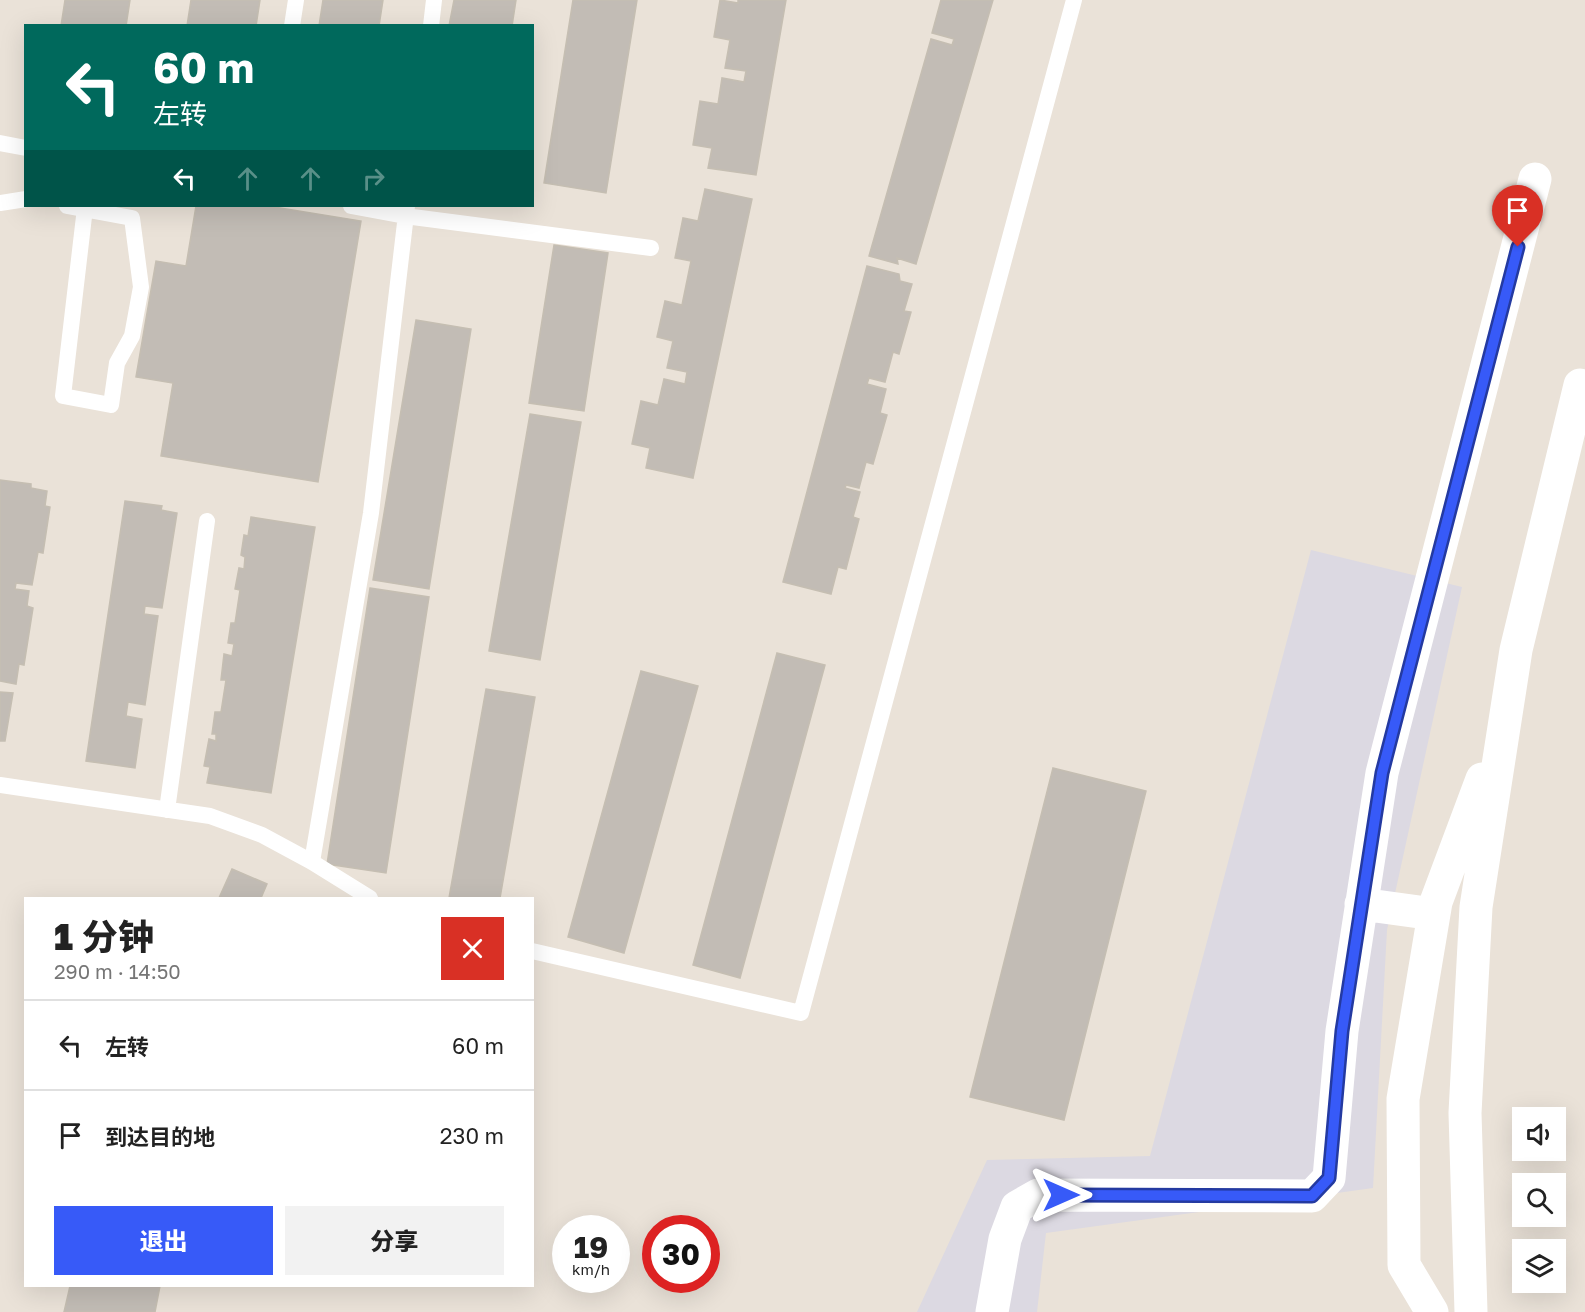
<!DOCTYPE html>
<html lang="zh">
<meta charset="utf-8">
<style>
:root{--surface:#fff;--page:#f2f2f2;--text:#222;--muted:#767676;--line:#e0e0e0;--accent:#375af8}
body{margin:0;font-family:"Golos Text","Noto Sans SC",sans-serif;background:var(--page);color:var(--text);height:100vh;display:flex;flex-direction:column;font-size:22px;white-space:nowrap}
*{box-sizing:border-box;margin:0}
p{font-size:20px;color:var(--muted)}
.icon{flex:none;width:33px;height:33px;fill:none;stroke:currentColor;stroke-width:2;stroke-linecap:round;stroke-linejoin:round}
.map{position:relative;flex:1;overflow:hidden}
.drawer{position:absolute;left:24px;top:897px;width:510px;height:390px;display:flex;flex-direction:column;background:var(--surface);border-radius:0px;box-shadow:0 6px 24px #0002}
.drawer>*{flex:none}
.guide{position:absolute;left:24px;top:24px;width:510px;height:183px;border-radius:0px;box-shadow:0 6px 24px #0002;background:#00695c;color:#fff;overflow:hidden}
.fabs{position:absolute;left:1512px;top:1107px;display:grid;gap:12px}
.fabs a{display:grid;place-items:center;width:54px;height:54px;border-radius:0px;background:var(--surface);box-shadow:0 6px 24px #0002;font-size:30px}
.speed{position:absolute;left:552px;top:1215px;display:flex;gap:12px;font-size:30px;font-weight:700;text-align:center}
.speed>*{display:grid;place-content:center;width:78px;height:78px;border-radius:50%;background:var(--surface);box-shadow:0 6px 24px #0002;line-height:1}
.speed small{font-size:15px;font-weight:400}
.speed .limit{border:9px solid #d22;background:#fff;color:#111}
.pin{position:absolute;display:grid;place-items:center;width:51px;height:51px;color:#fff;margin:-62px -26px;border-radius:50% 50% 50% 0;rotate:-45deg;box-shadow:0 0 6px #0007}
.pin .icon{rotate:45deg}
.me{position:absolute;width:66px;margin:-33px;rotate:90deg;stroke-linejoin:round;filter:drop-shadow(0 0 4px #0008)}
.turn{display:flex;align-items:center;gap:21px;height:126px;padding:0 30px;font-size:27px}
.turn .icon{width:78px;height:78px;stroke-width:2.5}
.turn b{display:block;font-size:42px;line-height:51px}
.lanes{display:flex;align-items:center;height:57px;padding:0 30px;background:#0003;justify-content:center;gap:30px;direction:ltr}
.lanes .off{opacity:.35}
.round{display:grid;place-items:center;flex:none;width:63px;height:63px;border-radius:0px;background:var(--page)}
.summary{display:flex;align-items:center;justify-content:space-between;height:102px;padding:0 30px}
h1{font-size:36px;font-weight:800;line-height:45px}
.button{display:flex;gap:12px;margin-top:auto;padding:12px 30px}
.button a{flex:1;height:69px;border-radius:0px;background:var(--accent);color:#fff;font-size:24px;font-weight:800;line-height:69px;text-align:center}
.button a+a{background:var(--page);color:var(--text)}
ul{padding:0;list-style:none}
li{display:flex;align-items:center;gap:18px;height:90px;padding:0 30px;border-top:2px solid var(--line)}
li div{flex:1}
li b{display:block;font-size:22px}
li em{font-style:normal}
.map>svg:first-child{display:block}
.industrial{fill:#dcd9e2}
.building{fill:#c2bcb5;stroke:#c5beb2;stroke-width:1.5}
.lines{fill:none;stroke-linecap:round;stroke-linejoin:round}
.service{stroke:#fff;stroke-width:16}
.minor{stroke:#fff;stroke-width:33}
.route-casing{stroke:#243aa1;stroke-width:15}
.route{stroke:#375af8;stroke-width:10}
</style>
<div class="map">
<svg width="1585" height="1312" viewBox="0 0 1585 1312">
<rect width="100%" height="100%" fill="#eae2d8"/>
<path class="industrial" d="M1311,550l151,37 -75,343 -14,258 -327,45 -9,79h-120l70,-152 163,-4z"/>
<path class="building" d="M65,0h65l-4,26h-65z
M191,0h69l-4,26h-69z
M323,0h60l-4,26h-60z
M454,0h62l-4,26h-63z
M573,0h64l-31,193 -62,-10z
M720,0l18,3v-3h48l-30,175 -48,-7 4,-20 -19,-3 7,-44 18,3 4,-26 22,4 2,-11 -21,-3 5,-28 -16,-3z
M941,0h52l-77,264 -19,-6 1,6 -29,-8 62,-217 21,6 2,-6 -22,-6z
M705,189l47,10 -59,279 -47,-10 4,-20 -18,-4 9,-43 17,4 6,-26 21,5 2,-12 -20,-4 6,-27 -16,-4 8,-36 17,4 9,-44 -16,-3 8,-40 15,3z
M196,206h72l93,15 -43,261 -157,-26 12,-73 -37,-6 20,-116 30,5z
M554,245l54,8 -24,158 -55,-8z
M867,266l32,8 1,7 12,3 -8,27 7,1 -12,42 -6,-2 -8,30 -16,-4 -2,6 19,5 -6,24 7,2 -14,49 -7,-2 -7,26 -13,-3 -1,3 15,4 -7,25 6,2 -13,50 -8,-2 -7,27 -48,-12z
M416,320l55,9 -42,260 -56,-9z
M530,414l51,8 -41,238 -51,-9z
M0,480l31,4v4l16,3 -2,15 5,1 -7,46 -5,-1 -6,33 -16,-2 -1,6 14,2 -2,15 6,2 -9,57 -5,-1 -3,20 -16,-3z
M125,501l37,5 -1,4 16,3 -15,95 -17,-2 -1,8 14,2 -13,89 -17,-3 -2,14 16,3 -7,49 -49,-7z
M251,517l64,10 -44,266 -64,-10 3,-16 -6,-1 5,-27 7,2v-7h-4l3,-22h6l5,-32h-5l3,-26 8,2 2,-12 -6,-1 3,-20h4l5,-33 -5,-1 4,-21 5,1 1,-12 -4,-2 3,-20 4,1z
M370,588l59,9 -43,276 -59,-9z
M777,653l48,12 -85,313 -47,-13z
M641,671l57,15 -74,267 -56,-16z
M486,689l49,8 -35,201h-51z
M0,692l13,1 -8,48h-5z
M1053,768l93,23 -82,329 -94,-23z
M232,869l35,15 -6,14h-42z
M70,1286h90l-5,26h-91z"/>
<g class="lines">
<path class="service" d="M292,26l4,-26
M431,26l3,-26
M0,143l26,5
M0,203l26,-4
M67,206l65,12 9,69 -9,49 -15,27 -6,42 -48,-9 22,-188
M351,206l54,10 246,32
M0,785l210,31 52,19 50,27 58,36
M167,810l40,-289
M312,862l59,-349 36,-307
M532,951l269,62 273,-1013"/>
<path class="minor" d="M1361,904l73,10
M992,1312l13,-73 12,-32 21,-12 274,1 17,-18 13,-147 40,-258 153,-594
M1432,1312l-28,-47 -1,-166 33,-197 46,-123
M1471,1312l-6,-199 11,-206 40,-257 64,-265"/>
</g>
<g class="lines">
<g class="route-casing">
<path id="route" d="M1061,1195l251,1 17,-18 13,-147 40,-258 136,-526"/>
</g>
<use href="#route" class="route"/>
</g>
</svg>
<div class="fabs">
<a><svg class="icon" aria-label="sound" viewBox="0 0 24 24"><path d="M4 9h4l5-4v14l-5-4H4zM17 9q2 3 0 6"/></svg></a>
<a><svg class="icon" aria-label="search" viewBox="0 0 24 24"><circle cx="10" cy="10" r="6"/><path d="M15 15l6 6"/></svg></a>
<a><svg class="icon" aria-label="layers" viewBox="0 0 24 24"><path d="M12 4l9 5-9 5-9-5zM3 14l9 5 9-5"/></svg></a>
</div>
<div class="speed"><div>19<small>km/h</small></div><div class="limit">30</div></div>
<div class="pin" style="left:1518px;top:247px;background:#d93025"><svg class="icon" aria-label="arrive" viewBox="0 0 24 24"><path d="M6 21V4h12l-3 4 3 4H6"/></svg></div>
<svg class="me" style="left:1061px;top:1195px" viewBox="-20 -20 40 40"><path d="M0-17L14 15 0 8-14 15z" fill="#375af8" stroke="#fff" stroke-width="4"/></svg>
<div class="guide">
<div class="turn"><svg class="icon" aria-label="left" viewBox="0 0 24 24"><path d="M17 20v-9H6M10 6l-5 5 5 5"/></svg><div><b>60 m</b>左转</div></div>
<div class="lanes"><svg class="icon" aria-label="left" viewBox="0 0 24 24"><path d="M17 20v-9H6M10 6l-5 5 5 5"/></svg><svg class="icon off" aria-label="ahead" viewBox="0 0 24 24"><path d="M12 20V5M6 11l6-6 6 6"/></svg><svg class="icon off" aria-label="ahead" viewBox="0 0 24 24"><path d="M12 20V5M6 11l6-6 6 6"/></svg><svg class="icon off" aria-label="right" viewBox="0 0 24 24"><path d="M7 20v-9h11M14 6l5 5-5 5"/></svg></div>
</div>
<section class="drawer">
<div class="summary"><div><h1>1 分钟</h1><p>290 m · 14:50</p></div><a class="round" style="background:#d93025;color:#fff"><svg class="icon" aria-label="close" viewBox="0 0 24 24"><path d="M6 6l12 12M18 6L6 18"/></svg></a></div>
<ul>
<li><svg class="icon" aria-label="left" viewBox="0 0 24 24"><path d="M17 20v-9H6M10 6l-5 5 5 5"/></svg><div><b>左转</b></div><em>60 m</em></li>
<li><svg class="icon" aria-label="arrive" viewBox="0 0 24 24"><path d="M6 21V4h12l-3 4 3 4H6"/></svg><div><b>到达目的地</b></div><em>230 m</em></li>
</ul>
<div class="button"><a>退出</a><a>分享</a></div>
</section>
</div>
